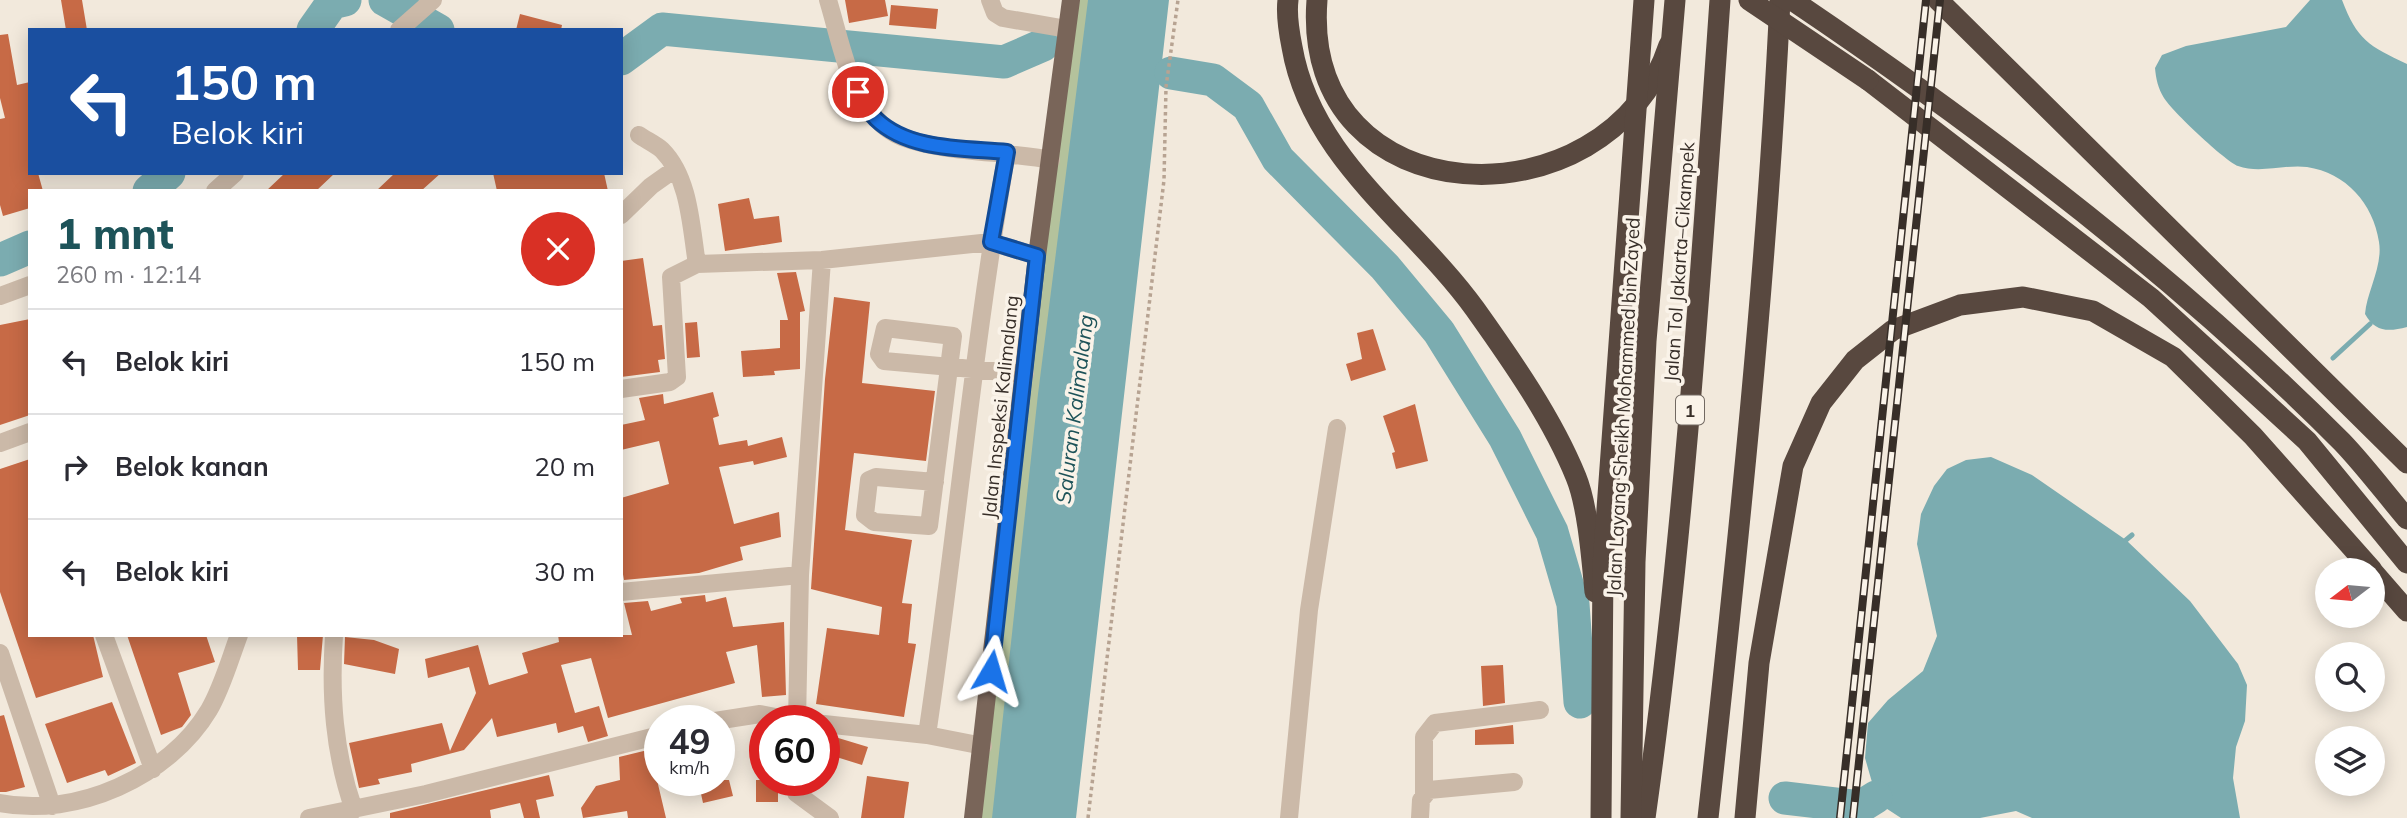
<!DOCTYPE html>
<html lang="id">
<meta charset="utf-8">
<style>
:root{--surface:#fff;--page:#f2f2f3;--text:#2b2b33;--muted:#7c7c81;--line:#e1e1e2;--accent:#1d5359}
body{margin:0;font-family:Mulish,sans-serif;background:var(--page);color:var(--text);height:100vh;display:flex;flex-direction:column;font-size:26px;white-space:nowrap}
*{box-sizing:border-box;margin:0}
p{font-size:23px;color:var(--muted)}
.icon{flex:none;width:38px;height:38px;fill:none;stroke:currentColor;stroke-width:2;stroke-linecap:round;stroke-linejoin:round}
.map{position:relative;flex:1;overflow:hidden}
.sheet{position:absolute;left:28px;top:189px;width:595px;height:448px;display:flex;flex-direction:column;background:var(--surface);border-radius:0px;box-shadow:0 4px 18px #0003}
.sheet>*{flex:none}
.hud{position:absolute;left:28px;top:28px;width:595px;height:147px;border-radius:0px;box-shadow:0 4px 18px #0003;background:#1a4fa0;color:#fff;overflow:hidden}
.needle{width:46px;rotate:254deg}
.fabs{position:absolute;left:2315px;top:558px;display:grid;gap:14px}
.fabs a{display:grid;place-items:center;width:70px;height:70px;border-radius:50%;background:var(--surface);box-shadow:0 4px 18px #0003;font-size:35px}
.speed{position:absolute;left:644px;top:705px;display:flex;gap:14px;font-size:35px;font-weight:700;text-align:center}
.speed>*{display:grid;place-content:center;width:91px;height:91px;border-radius:50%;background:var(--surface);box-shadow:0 4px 18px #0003;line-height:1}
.speed small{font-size:18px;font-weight:400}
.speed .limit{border:10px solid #d22;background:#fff;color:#111}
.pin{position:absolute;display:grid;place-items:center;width:60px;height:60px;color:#fff;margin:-30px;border:4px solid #fff;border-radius:50%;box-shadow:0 2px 7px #0007}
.me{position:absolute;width:77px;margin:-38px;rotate:7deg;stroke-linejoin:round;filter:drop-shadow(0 0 5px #0008)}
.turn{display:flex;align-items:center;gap:24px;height:147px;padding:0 28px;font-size:32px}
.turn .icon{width:91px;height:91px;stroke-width:2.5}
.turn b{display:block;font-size:49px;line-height:60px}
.round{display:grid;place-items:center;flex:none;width:74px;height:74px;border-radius:37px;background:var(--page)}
.summary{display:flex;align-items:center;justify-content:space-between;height:119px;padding:0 28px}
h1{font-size:42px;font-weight:800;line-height:52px;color:var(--accent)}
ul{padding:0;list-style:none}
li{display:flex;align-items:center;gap:21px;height:105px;padding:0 28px;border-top:2px solid var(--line)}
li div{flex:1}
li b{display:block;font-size:26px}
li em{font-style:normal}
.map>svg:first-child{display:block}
.green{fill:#b4c29c}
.water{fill:#7bacb0}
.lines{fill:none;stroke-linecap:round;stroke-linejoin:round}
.stream{stroke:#7bacb0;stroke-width:5}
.river{stroke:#7bacb0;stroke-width:33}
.building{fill:#c76a46}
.path{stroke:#b7a392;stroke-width:3.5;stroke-dasharray:3.5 3.5;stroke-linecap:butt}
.minor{stroke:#cbb9a8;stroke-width:18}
.major{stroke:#796559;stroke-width:18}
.highway{stroke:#58483f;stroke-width:21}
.rail-casing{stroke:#372e28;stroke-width:8}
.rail{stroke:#faf3e9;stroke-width:5;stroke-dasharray:16;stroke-linecap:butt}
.highway-bridge{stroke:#58483f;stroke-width:21}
.route-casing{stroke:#114b97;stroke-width:18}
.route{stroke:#1a73e8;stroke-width:12}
.labels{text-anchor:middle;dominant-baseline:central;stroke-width:7;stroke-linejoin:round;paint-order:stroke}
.shield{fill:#faf3e9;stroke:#726962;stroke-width:2}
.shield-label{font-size:18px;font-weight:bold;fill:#372e28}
.street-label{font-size:19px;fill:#372e28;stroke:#faf3e9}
.water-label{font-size:21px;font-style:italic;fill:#1d5359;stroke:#faf3e9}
</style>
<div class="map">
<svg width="2407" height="818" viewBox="0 0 2407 818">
<rect width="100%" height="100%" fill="#f2e9dc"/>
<path class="green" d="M1071,0h18l-95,818h-21z"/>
<path class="water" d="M1088,0h81l-93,818h-84l46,-424z
M2310,0h32c15,40 27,46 65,64v263c-19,5 -32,5 -42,-13 2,-23 18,-48 14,-72 -6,-39 -33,-69 -72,-75 -22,-3 -47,7 -69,-1 -13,-5 -66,-55 -74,-68 -6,-10 -8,-19 -9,-30l7,-13 24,-9 100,-19z
M1991,457l41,18 94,65 64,61 48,63 9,21 -2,36 -9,26 -3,31 7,40h-208l-16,-7 -36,7h-79l-23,-15 -13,-45 3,-35 20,-23 35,-29 14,-35 -20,-92 4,-30 13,-28 13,-17 19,-9z"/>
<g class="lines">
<path class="stream" d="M2333,358l37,-34
M2126,540l6,-5"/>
<path class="river" d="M385,0l53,30
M313,30l19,-27 13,-3
M621,59l41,-30 342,33 39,-17
M1171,73l42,7 35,26 30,53 107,108 54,65 66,106 47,94 21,72 7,98
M149,191l20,-18
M0,260l30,-13
M1785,798l75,9 16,-10"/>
</g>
<path class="building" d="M61,0h21l5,30h-21z
M845,0h40l3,16 -39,7z
M891,5l47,4 -2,20 -47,-4z
M520,14l42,11 -1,5h-45z
M8,34l9,51 13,-3v91h8l5,18h-13v17l-27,8 -3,-11v-86l5,-1 -5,-20v-63z
M285,173h50l-19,18h-50z
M395,173h46l-20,18h-45z
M493,173h111l4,18h-111z
M749,198l5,21 25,-3 3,26 -57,9 -7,-47z
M643,258l10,68 9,-1 3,34 -7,1 2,12 -39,5v-116z
M796,272l9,39 -5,1v57l-26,2 1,4 -32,2 -2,-26 39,-3v-28h8l-11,-47z
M834,297l36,5 -8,81 73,8 -9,70 -72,-8 -9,77 67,10 -10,63 10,1 -4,39 8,1 -12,73 -88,-13 11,-76 52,7 3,-28 -71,-18 14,-210z
M30,319v96l-30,10v-100z
M697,322l3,35 -13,1 -2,-35z
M1373,329l13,41 -35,11 -5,-17 16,-5 -5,-26z
M713,392l6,24 -6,2 6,27 28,-5 1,6 34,-9 5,20 -33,8 -1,-4 -34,6 15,57 45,-12 2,25 -41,10 3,13 -44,13 -75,7 -3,-17v-65l48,-14 -10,-43 -38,9v-25l24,-5 -6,-22 24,-4 1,10z
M1415,404l13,57 -32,8 -4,-16 3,-1 -12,-36z
M30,459v176h63l10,42 -67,21 -36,-106v-123z
M705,595l1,7 20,-5 7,30 51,-5 2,73 -24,2 -5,-52 -31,7 9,31 -127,35 -17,-60 -30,7 14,48 24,-7 9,30 -20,6 -5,-16 -25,7 -2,-10 -59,14 -5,-19 -28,32 -53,14 1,8 -34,7 2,5 -21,4 -10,-45 93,-20 8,28 26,-58 -7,-26 -41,11 -3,-19 53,-14 11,40 39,-12 -6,-20 37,-11 -1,-7h74l-8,-32 24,-2 3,10 31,-8 -2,-5z
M127,635h79l9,27 -37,11 13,42 -9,12 -21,8z
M297,635h26l-3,35h-22z
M345,637l29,3 25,9 -4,25 -51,-10z
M1503,665l2,38 -22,3 -2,-40z
M112,702l24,61 -28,13 -3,-6 -38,13 -22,-59z
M4,715l21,72 -19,5h-6v-76z
M1513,725l1,19 -39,1v-15z
M835,737l33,10 -6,18 -32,-10z
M656,748l1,32 9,38h-38l-1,-7 -44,7 -2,-10 15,-22 24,-6 -1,-23z
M549,775l5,21 -18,4 4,18h-16l-4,-15 -30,7 1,8h-101v-5z
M867,776l42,6 -5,36h-43z
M698,780h31l4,16 -30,7z
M756,780h22v22h-22z"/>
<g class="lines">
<path class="path" d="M1088,818l76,-638 2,-93 12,-87"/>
<path class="minor" d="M828,0c9,30 16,64 29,92 9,18 26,38 45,45 42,16 103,14 149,23
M990,0l5,13 8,5 64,11
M399,30l34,-30
M639,135c7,5 16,9 23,15 28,28 29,78 35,114
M215,191l20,-18
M621,215l30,-29 24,-17
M0,296l30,-11
M621,389l49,-7 7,-5 -6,-100 26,-13 125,-4 169,-18 46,14
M0,443l30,-11
M935,482l-59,-5 -7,3 -4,35 9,7 55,4 24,-190 -68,-8 -6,26 5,7 67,6 74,7
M800,575l22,-315
M621,592l179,-17 -3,146
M104,635l49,134
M334,635c-4,61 0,118 20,175
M0,653l52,153
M715,721l45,-7 36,7
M824,724l103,11 56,11
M927,735c29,-194 46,-390 80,-583
M794,780l2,13 34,25
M1424,794v-57l11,-14 105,-13
M0,803c76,15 169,-26 209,-93 13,-22 21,-51 30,-75
M309,818l117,-24 234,-59
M1289,818l20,-208 28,-182
M1420,818l1,-18 8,-10 85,-8"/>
<path class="major" d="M973,818l64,-562 34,-256"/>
<path class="highway" d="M1288,0c-2,15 1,32 4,47 19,112 121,176 183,262 37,52 77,109 101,168 12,29 16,84 19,115
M1317,0c-17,218 291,230 352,45
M1792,0c193,130 385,276 550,442 23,24 43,51 65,77
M1938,0l469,463
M1868,80l283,218 156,143 100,122
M2373,572l34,39
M1645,818c38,-271 56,-545 75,-818
M1708,818c30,-272 59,-545 72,-818
M1745,818l14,-155 34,-197 28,-63 34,-43 38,-30 67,-25 63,-8 70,14 80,46 80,79 119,134"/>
<g class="rail-casing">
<path id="rail" d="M1840,818l86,-818
M1853,818l87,-818"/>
</g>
<use href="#rail" class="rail"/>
<path class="highway-bridge" d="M1749,0l119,80
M1601,818l2,-254 41,-564
M1631,818l4,-256 11,-221 29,-341"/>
</g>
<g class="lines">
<g class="route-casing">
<path id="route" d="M858,92c5,9 11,20 18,27 33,32 89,29 131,33l-16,90 46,14 -46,415"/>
</g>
<use href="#route" class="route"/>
</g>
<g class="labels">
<rect class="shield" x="1676" y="395.5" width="28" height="29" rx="5"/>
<g class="shield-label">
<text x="1690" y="410">1</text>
</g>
<g class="street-label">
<text transform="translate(1679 262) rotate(-86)">Jalan Tol Jakarta–Cikampek</text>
<text transform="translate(1000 407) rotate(-84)">Jalan Inspeksi Kalimalang</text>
<text transform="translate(1623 407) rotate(-87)">Jalan Layang Sheikh Mohammed bin Zayed</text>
</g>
<g class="water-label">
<text transform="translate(1074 409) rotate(-83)">Saluran Kalimalang</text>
</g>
</g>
</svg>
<div class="fabs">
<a><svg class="needle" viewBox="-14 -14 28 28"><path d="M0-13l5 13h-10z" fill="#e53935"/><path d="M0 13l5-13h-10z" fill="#7c7c81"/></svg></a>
<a><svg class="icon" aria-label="search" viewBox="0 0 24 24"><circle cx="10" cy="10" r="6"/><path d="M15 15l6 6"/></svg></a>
<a><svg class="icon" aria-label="layers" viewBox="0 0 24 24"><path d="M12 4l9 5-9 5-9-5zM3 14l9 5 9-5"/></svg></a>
</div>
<div class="speed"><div>49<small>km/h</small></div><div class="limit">60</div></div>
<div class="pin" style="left:858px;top:92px;background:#d93025"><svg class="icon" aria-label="arrive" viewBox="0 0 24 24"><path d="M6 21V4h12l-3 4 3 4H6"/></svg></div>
<svg class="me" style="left:991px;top:671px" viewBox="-20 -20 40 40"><path d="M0-17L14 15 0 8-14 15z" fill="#1a73e8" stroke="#fff" stroke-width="4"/></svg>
<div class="hud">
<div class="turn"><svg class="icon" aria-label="left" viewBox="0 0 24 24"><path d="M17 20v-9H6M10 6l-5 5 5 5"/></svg><div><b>150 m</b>Belok kiri</div></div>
</div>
<section class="sheet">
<div class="summary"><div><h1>1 mnt</h1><p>260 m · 12:14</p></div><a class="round" style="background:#d93025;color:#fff"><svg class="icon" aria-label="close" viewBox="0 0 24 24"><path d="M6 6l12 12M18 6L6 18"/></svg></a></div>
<ul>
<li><svg class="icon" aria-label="left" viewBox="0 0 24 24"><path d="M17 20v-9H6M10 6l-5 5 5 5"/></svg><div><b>Belok kiri</b></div><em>150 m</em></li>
<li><svg class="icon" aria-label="right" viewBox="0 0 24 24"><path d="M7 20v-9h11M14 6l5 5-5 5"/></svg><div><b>Belok kanan</b></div><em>20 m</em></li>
<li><svg class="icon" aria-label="left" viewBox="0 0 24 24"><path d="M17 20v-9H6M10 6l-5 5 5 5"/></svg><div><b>Belok kiri</b></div><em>30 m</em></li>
</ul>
</section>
</div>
